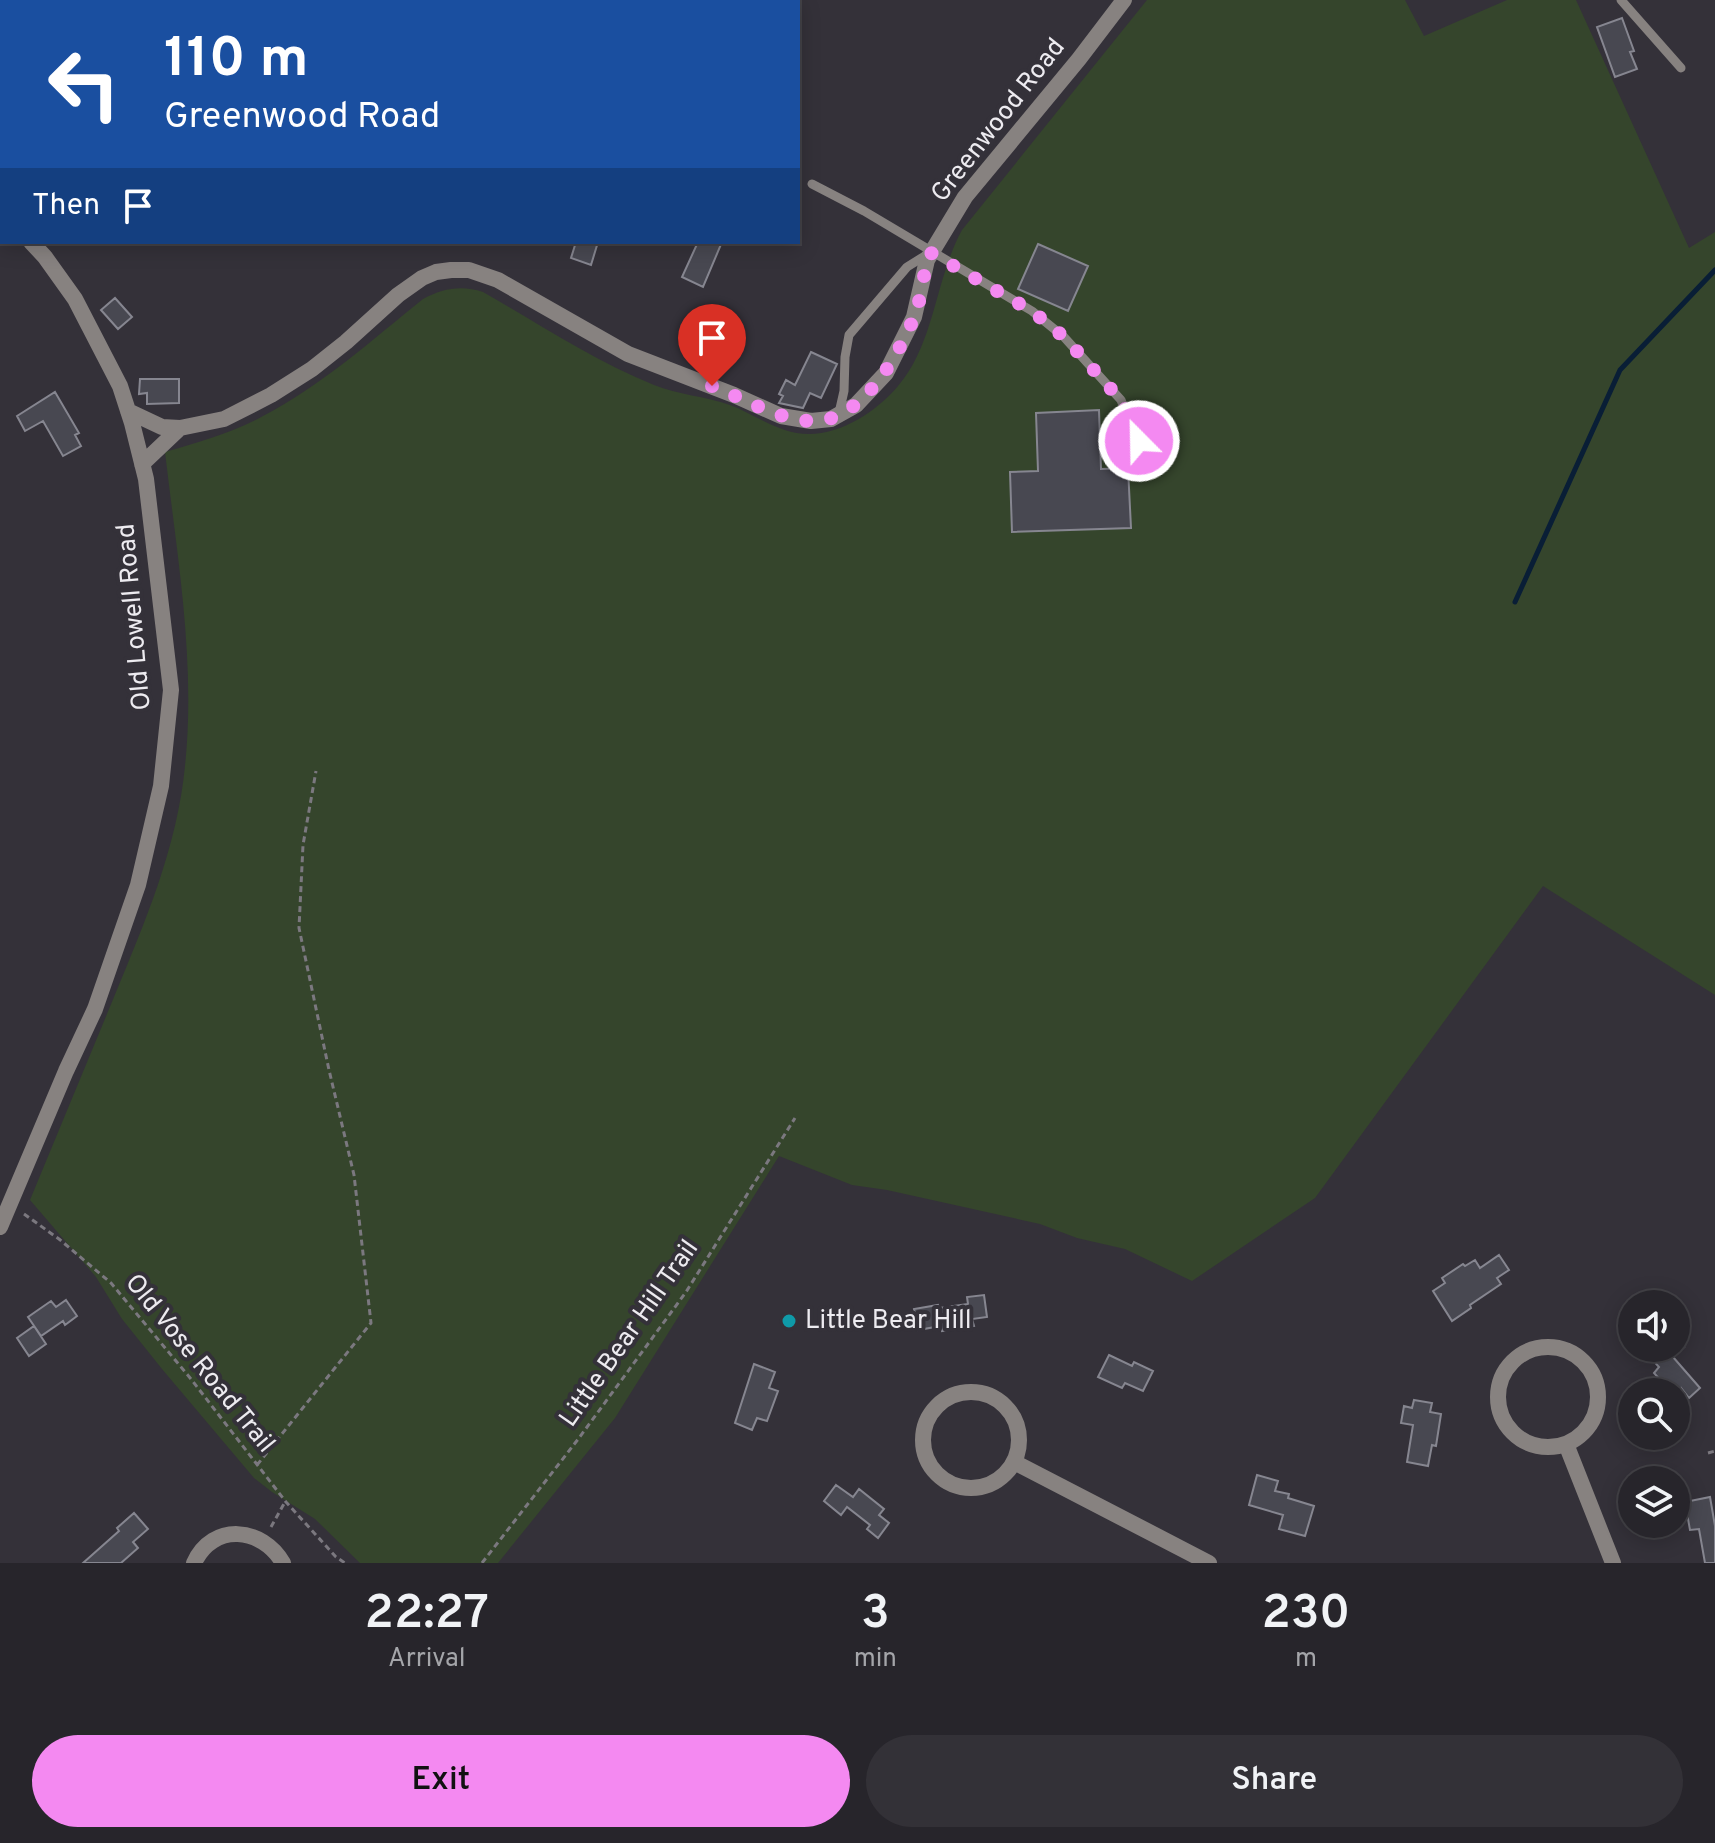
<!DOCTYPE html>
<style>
:root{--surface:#27252b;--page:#333137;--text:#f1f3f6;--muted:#a4a5a9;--line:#434247;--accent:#f489f1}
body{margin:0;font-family:Overpass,sans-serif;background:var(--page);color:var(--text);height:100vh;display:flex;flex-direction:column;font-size:30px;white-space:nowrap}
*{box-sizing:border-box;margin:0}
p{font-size:26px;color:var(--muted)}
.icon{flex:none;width:44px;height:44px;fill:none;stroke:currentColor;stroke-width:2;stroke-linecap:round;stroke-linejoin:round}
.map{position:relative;height:1563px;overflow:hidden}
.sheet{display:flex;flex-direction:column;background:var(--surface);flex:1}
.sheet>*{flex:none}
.hud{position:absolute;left:0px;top:0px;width:800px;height:244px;box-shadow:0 4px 20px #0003,0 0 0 2px var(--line);background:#1a4fa0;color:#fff;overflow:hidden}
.controls{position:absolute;left:1618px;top:1290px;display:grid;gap:16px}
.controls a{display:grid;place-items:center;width:72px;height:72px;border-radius:50%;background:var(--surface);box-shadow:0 4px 20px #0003,0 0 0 2px var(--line);font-size:40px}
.pin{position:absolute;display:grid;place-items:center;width:68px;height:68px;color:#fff;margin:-82px -34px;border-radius:50% 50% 50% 0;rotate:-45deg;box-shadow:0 0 8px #0007}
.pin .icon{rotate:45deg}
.me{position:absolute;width:88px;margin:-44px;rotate:337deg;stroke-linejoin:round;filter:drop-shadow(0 0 6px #0008)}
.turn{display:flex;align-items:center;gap:28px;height:168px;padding:0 32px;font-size:36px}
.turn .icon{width:104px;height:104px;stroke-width:2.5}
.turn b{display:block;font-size:56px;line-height:68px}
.then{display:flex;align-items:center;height:76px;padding:0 32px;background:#0003;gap:16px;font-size:30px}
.eta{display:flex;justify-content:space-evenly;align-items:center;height:136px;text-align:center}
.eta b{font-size:48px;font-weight:600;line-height:56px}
.action{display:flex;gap:16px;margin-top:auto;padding:16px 32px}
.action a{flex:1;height:92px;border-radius:48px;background:var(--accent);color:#111;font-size:32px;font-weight:600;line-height:92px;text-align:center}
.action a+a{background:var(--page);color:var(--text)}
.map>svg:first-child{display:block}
.green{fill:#35452c}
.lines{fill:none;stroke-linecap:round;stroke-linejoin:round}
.stream{stroke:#091e36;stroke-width:5}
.building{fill:#484851;stroke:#868690;stroke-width:2}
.path{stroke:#7b787f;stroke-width:3;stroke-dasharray:6 4;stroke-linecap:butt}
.lane{stroke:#878280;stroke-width:9}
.street{stroke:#878280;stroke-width:16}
.route{stroke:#f489f1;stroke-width:14;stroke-dasharray:0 25.2}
.culture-dot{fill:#0f9aa8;stroke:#343139;stroke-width:3}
.labels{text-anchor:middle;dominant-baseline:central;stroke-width:8;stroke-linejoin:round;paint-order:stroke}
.street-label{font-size:26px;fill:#edebf0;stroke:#343139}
.poi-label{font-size:26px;fill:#edebf0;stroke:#343139;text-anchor:start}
</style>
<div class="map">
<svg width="1715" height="1563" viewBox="0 0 1715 1563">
<rect width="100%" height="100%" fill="#343139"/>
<path class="green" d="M1147,0h258l19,36 83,-36h69l113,248 26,-16v763l-172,-109 -228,312 -123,83 -67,-32 -48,-11 -37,-14 -153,-34 -35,-5 -73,-29 -164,262 -117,145h-138l-45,-44 -43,-27 -18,-14 -92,-109 -40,-50 -26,-42 -66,-77c28,-68 56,-135 84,-203 31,-75 63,-149 71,-231 11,-105 -8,-210 -20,-314 33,-10 67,-19 98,-36 58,-30 109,-76 160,-117 20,-11 39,-14 60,-7 56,32 111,69 171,93 24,10 51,11 76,20 26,10 50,29 79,29 33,0 68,-23 89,-48 37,-43 37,-107 64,-156z"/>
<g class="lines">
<path class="stream" d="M1515,602l105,-232 95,-100"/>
</g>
<path class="building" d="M1622,18l12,33 -4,1 7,17 -22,8 -18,-50z
M576,242h22l-7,23 -20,-7z
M698,242h24l-19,45 -21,-10z
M1038,244l50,22 -20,45 -50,-22z
M115,298l17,19 -14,12 -17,-19z
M811,352l26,12 -16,34 -11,-5 -7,15 -24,-5 4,-7 -4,-2 7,-14 9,5z
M140,379h39v24l-32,1v-11l-8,1z
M55,392l24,41 -4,2 6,11 -18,10 -20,-35 -18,10 -8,-15z
M1099,410l2,59 27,-1 3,60 -119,4 -2,-60 28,-1 -2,-58z
M1499,1255l10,15 -12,8 4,6 -31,21 1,3 -19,13 -19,-30 12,-8 -3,-5 21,-14 2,2 10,-6 5,8z
M984,1295l3,22 -15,2 2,7 -32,5 -1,-5 -23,4 -4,-21 24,-4 1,3 29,-4 -1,-7z
M66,1300l11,16 -12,9 -2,-4 -22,15 -13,-19 23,-16 5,6z
M34,1326l12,18 -17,12 -12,-18z
M1642,1348h41l-10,9 27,31 -11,10 -8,-10 -5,4h-5l-17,-19 5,-6z
M1109,1355l23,11 2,-4 19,9 -10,20 -18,-8 -3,5 -24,-11z
M754,1364l21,8 -6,16 9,3 -11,30 -10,-3 -5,12 -17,-7z
M1414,1400l18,3 -2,9 11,2 -5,32 -4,-1 -4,21 -21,-4 6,-37 -12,-2 3,-17 8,2z
M1257,1475l21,6 -3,10 14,3 -1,4 26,8 -9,30 -26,-7 4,-14 -34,-10z
M836,1485l17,12 6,-8 25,20 -5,6 10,8 -11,15 -11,-9 3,-4 -23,-18 -6,8 -17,-14z
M1710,1497l5,29v37h-10l-6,-34 -9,1 -5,-28z
M134,1513l14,16 -15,13 5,6 -17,15h-38l36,-32 -2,-3z"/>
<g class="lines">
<path class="path" d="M24,1214l35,25 52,44 80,96 95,123 50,55 9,6
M1708,1453l7,-2
M257,1465l114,-142 -17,-148 -25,-105 -30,-142 4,-83 13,-74
M271,1527l14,-25
M482,1563l97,-125 107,-146 109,-174"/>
<path class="lane" d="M1621,0l60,68
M812,184l52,27 168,100 32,26 57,63 22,56
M839,413l5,-22 1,-34 4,-22 58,-68 21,-13"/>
<path class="street" d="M0,210l2,2
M128,411l34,16 18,1
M142,464l38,-36 44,-9 47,-24 41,-26 34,-27 52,-47 24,-17 14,-6 15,-2h18l29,10 130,74 106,41 47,21 30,5 20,-2 25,-14 30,-32 28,-56 13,-57 38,-63 114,-138 45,-59
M0,1227l66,-156 29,-62 43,-124 23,-99 10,-96 -25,-211 -14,-56 -12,-37 -45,-87 -30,-42 -14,-15
M1498 1397a50 50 0 1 1 100 0a50 50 0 1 1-100 0Z
M923 1440a48 48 0 1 1 96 0a48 48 0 1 1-96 0Z
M1566,1444l47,119
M1014,1462l195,101
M194,1563c19,-41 68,-36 89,0"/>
</g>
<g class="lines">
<path class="route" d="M712,386c31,12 64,33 98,35 50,3 86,-62 103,-101 8,-19 10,-41 14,-60l4,-7 101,58 32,26 57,63 18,41"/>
</g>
<circle class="culture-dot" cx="789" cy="1321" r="8"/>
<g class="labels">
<g class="street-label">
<text transform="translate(999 121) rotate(-52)">Greenwood Road</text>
<text transform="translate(135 617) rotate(-95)">Old Lowell Road</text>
<text transform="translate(630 1334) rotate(-55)">Little Bear Hill Trail</text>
<text transform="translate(199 1364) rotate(51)">Old Vose Road Trail</text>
</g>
<g class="poi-label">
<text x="805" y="1321">Little Bear Hill</text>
</g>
</g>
</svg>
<div class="controls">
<a><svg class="icon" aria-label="sound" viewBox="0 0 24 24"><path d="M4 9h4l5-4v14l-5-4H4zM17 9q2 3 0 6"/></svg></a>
<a><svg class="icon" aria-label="search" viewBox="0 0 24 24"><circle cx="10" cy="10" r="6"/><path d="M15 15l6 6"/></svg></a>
<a><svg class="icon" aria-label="layers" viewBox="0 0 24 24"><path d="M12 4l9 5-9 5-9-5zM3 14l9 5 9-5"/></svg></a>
</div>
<div class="pin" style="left:712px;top:386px;background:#d93025"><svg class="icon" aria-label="arrive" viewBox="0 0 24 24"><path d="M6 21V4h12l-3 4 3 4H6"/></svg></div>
<svg class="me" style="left:1139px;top:441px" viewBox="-20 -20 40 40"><circle r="17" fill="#f489f1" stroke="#fff" stroke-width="3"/><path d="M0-11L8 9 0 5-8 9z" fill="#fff"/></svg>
<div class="hud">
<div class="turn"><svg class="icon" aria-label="left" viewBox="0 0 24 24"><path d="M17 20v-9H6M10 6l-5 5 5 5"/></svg><div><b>110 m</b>Greenwood Road</div></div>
<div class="then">Then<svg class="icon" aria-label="arrive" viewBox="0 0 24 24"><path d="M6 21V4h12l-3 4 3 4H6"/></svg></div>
</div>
</div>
<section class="sheet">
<div class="eta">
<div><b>22:27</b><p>Arrival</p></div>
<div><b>3</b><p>min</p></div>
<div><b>230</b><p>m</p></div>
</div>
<div class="action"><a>Exit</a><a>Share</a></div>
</section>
